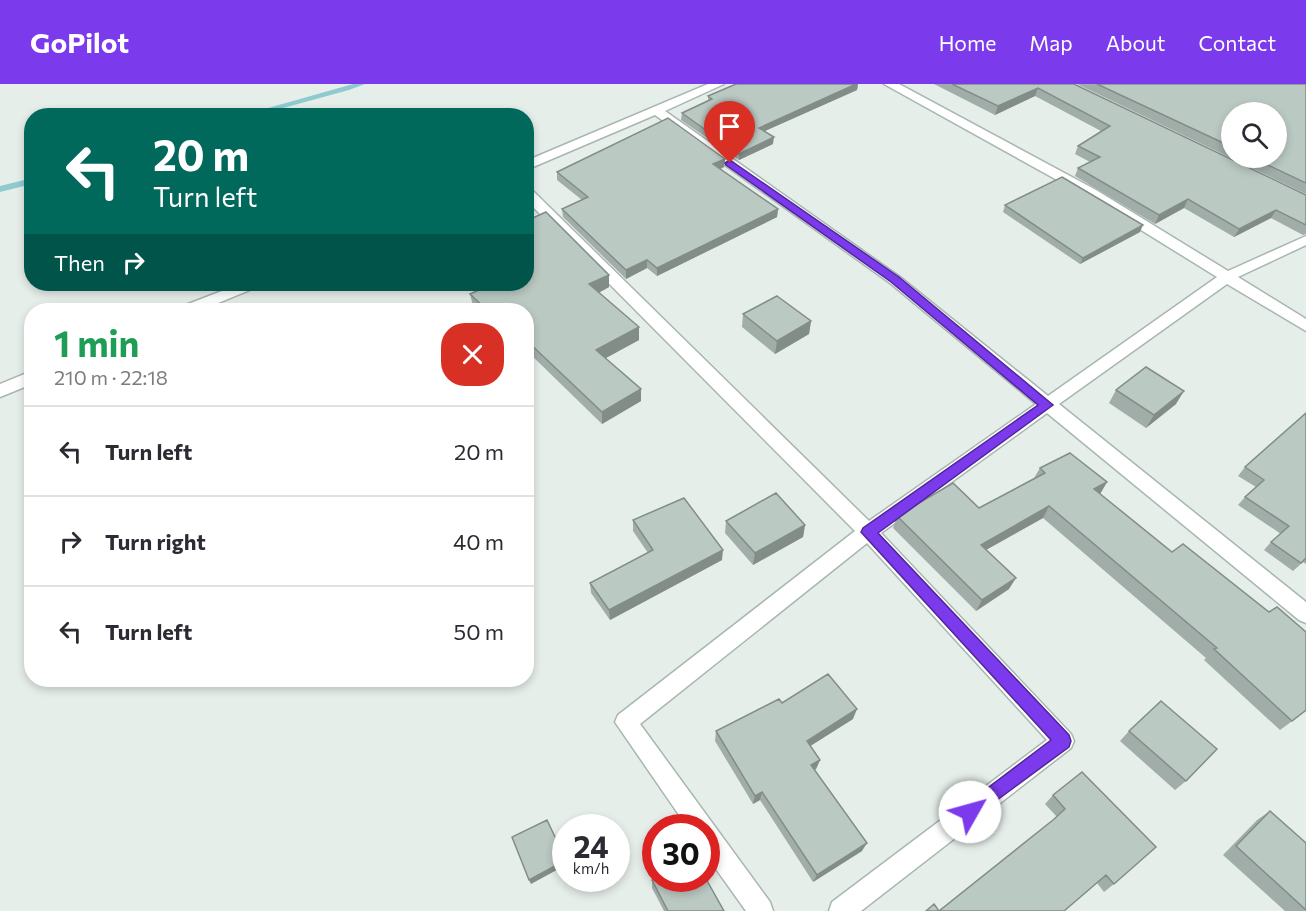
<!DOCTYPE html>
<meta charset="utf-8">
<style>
:root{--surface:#fff;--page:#f7f7f7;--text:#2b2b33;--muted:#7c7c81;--line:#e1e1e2;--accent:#7c3aed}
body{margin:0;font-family:Commissioner,sans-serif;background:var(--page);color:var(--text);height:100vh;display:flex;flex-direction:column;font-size:22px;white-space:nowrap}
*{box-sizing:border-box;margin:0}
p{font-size:20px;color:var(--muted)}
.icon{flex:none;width:33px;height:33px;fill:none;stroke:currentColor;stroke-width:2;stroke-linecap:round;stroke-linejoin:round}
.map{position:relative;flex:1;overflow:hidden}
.drawer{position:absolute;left:24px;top:219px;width:510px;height:384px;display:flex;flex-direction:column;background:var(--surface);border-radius:24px;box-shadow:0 3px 9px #0003}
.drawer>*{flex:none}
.hud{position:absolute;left:24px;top:24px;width:510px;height:183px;border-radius:24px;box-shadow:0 3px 9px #0003;background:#00695c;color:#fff;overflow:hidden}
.fabs{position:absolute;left:1221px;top:18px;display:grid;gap:12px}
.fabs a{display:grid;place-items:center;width:66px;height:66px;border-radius:50%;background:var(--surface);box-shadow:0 3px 9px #0003;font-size:30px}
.speed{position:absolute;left:552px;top:730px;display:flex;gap:12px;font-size:30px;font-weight:700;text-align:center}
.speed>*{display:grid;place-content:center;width:78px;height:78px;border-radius:50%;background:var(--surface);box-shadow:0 3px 9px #0003;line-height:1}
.speed small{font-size:15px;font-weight:400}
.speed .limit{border:9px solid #d22;background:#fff;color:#111}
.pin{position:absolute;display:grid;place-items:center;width:51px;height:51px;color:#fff;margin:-62px -26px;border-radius:50% 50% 50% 0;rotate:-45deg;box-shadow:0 0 6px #0007}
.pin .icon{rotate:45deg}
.me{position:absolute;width:66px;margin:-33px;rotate:52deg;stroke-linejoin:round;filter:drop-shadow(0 0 4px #0008)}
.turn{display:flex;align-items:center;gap:21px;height:126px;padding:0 30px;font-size:27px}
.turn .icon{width:78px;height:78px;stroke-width:2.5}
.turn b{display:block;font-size:42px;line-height:51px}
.then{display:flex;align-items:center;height:57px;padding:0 30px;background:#0003;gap:12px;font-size:22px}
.round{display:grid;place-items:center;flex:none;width:63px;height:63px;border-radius:24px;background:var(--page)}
.head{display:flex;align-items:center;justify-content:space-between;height:102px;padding:0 30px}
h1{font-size:36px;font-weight:700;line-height:45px;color:#1e9e55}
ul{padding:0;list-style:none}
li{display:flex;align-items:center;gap:18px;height:90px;padding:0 30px;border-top:2px solid var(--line)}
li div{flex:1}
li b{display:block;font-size:22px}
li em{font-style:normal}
header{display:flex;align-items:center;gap:36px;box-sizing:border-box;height:84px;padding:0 30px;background:var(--accent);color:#fff}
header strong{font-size:28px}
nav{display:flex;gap:33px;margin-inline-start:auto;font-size:21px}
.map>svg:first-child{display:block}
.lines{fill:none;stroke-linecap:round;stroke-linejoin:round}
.stream{fill:#90cad1;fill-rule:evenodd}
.minor-casing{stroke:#a8b6b1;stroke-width:3}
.minor{fill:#fff;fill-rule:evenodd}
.wall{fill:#a1ada8;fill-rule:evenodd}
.shaded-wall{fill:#838d88}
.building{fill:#bbc9c3;stroke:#838d88;stroke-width:1.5}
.route{fill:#7c3aed;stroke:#51269a;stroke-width:1.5}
</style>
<header>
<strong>GoPilot</strong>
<nav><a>Home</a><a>Map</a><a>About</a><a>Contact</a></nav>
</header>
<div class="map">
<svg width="1306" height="827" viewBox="0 0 1306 827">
<rect width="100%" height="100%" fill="#e6eeea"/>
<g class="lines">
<path class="stream" d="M353,0h12l-16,6 -95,26h-14z
M32,94v6l-32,8v-6z"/>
<g class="minor-casing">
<path id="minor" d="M708,0h16l-59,27 235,166 148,119 169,-119 -131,-81 -202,-112h15l197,106 132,81 78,-35v9l-68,32 68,42v12l-79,-47 -168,120 247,198v21l-7,-3 -252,-207 -166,120 190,201 3,7 -3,7 -210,163h-32l3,-9 215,-162 -180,-197 -227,181 130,178 3,9h-27l-40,-56v-27h-18l-73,-106 3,-7 237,-184 -329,-331v-12l5,1 338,332 167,-117 -146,-121 -235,-168 -129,55v-9z
M240,200h19l-2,3 -56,23h-21l3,-4z
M32,287v13l-32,13v-13z"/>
</g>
<use href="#minor" class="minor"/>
</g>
<path class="wall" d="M736,0h122l-1,6 -92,41 8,13 -34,16 -58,-40 1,-7 26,-13v-4z
M934,0h140l232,111v39l-3,1 -32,-17 -37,19 -50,-29 -29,16 -80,-48 3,-8 12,-6 -15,-8 3,-8 23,-15 -66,-35 -40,19z
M1077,0h229v110zM1232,28l44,46h-44z
M725,75l-1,8 -3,2 57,40 -1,8 -120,59 -10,-8 -21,11 -63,-62 -1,-8 20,-9 -25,-20v-8z
M1005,121l135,27 -60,32 -77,-52z
M609,203l-10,6 40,34v13l-34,18 36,31v12l-39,23 -76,-74v-40h-49l-4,-4 -3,-12z
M743,230l68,7 -2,13 -34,20 -33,-27z
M1116,306l60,14 -30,24 -37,-25z
M1306,329v151l-3,-2 -10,9 -29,-21 7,-8 10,-8 -43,-29 7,-8 11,-10 -18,-11 7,-9z
M1040,384l67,14 -7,12 206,217 -26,19 -76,-70 2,-2 -163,-140 -57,32 23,39 -33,22 -83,-83 4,-12 82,-8 55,-30z
M633,436l89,40 -112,60 -19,-27 -1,-10 58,-30 -15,-22z
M726,437l79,4 -2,12 -50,28 -28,-32z
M853,635l-43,27 10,14 -4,9 -2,1 48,81 -49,31 -53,-82 -7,4 -38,-63 1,-10z
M1129,647l57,50 -11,9 -55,-49z
M1082,688l32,112 -10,8 -7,-9 -40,-66 -12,-13 8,-9z
M1270,727l36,32v68h-21l-62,-56 34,-35z
M652,796l72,31h-60l-12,-23z"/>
<path class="shaded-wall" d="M856,0h2l-1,6 -99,44 1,-6z
M1038,4l-3,8 -40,19 3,-9z
M774,53l-1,7 -34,16v-6z
M725,75l-1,8 -11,5v-8z
M1188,115l-4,9 -29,16 4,-9z
M778,125l-1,8 -120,59v-8z
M1276,126l-5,8 -37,19 5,-8z
M1143,141l-3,7 -60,32 3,-6z
M647,176v8l-21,11v-9z
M609,191v12l-19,10 -1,-13z
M811,237l-2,13 -34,20 2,-13z
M639,243v13l-42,23 -1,-13z
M641,305v12l-39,23v-12z
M1184,307l-8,13 -30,24 8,-13z
M1107,398l-7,12 -6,-5z
M1049,422l-6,12 -68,38 6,-11z
M805,441l-2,12 -50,28 2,-12z
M723,466l-1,10 -112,60 -1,-10z
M1016,494l-7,11 -33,22 6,-11z
M857,625l-4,10 -49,31 3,-9z
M820,676l-4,9 -8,5 3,-9z
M762,708l-2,8 -7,4 2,-8z
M867,759l-5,8 -49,31 4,-7z
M566,776v5l-35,19 -2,-4z"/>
<path class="building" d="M736,0h120l-97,44 15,9 -35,17 -57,-41 30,-14 -4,-3z
M952,0h122l232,111v30l-30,-15 -37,19 -51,-30 -29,16 -81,-47 22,-11 -22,-11 32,-20 -72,-38 -40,18z
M1097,0h209v99l-53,-25h23v-46h-44v35z
M668,34l57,41 -12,5 65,45 -121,59 -10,-8 -21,10 -64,-61 26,-12 -31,-25z
M1062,93l81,48 -60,33 -78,-53z
M546,128l63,63 -20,9 50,43 -43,23 45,39 -39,23 -76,-72v-30h-39l-17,-16 22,-10h34v-63z
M777,212l34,25 -34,20 -34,-27z
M1146,283l38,24 -30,24 -38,-25z
M1306,329v145l-5,5 -30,-21 18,-16 -44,-29 19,-17 -19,-13z
M1070,369l37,29 -13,7 78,63 11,-8 86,68 8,-5 29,25v78l-14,11 -78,-72 3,-1 -168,-142 -68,39 35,33 -34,22 -85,-84 56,-33 26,25 66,-35 -5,-5z
M776,409l29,32 -50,28 -29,-32z
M684,414l39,52 -114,60 -19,-27 63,-33 -20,-30z
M828,590l29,35 -50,32 13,19 -9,5 56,78 -50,32 -55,-83 -7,4 -39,-65 63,-32 3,4z
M1161,617l56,48 -31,32 -57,-50z
M1082,688l74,75 -42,37 -8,-9 -42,36h-125l114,-91 12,-11 -12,-14z
M1270,727l36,32v67l-70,-64z
M547,736l19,40 -37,20 -17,-43z
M656,794v1h50l18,32h-56l-16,-31z
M934,820l5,7h-13z"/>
<path class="route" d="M730,76l169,117 154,128 -175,128 191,202 2,6 -2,6 -99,73 -6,-2 -2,-6 2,-6 87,-66 -190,-208 2,-4 175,-123 -147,-123 -165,-117 -1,-2z"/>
</svg>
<div class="fabs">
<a><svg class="icon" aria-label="search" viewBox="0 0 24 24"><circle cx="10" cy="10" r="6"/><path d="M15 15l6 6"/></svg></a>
</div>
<div class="speed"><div>24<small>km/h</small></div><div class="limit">30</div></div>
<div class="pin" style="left:730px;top:79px;background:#d93025"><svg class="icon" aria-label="arrive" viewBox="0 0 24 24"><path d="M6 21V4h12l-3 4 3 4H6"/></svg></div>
<svg class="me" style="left:970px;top:728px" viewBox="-20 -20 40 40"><circle r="19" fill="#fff"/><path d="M0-13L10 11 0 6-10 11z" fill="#7c3aed"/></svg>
<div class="hud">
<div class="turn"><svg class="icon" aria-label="left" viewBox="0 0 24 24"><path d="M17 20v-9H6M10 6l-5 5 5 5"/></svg><div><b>20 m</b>Turn left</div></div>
<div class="then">Then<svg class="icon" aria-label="right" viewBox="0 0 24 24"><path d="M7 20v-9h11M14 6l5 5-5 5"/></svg></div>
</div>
<section class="drawer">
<div class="head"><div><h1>1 min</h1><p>210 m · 22:18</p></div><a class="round" style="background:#d93025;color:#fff"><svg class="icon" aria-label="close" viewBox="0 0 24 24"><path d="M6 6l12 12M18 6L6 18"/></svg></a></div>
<ul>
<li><svg class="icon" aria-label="left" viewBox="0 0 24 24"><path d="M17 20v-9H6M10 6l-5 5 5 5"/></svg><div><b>Turn left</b></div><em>20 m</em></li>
<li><svg class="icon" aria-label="right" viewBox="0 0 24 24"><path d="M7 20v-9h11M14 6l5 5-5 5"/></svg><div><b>Turn right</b></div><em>40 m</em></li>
<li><svg class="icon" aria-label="left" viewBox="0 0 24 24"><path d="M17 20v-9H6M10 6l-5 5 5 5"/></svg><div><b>Turn left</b></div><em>50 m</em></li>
</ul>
</section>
</div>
